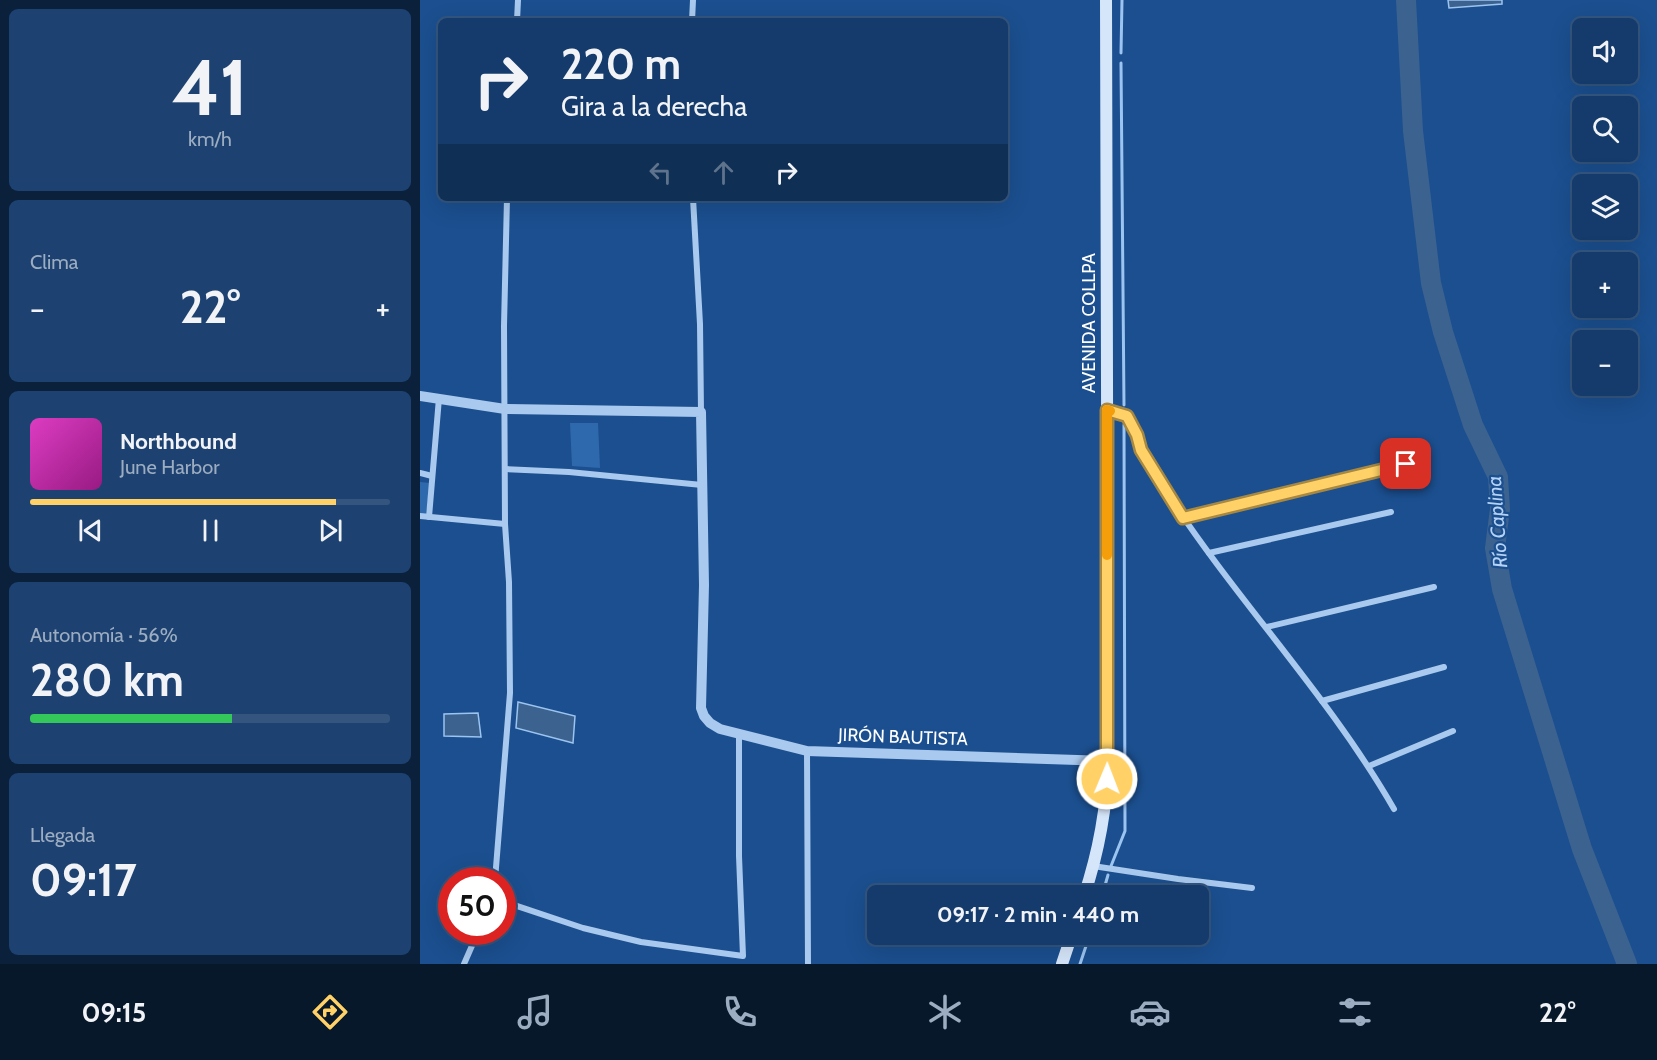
<!DOCTYPE html>
<html lang="es">
<meta charset="utf-8">
<style>
:root{--surface:#143b6b;--page:#1d4271;--text:#f1f3f6;--muted:#9dadc1;--line:#33557e;--accent:#ffd166}
body{margin:0;font-family:Cabin,sans-serif;background:var(--page);color:var(--text);height:100vh;display:flex;flex-direction:column;font-size:22px;white-space:nowrap}
*{box-sizing:border-box;margin:0}
p{font-size:20px;color:var(--muted)}
.icon{flex:none;width:33px;height:33px;fill:none;stroke:currentColor;stroke-width:2;stroke-linecap:round;stroke-linejoin:round}
.map{position:relative;flex:1;overflow:hidden}
.details{display:flex;flex-direction:column;gap:9px;padding:9px;background:#0b203b;width:420px}
.details>*{flex:none}
.hud{position:absolute;left:18px;top:18px;width:570px;height:183px;border-radius:9px;box-shadow:0 6px 24px #0002,0 0 0 2px var(--line);background:#143b6b;color:var(--text);overflow:hidden}
.controls{position:absolute;left:1152px;top:18px;display:grid;gap:12px}
.controls a{display:grid;place-items:center;width:66px;height:66px;border-radius:9px;background:var(--surface);box-shadow:0 6px 24px #0002,0 0 0 2px var(--line);font-size:30px}
.speed{position:absolute;left:18px;top:867px;display:flex;gap:12px;font-size:30px;font-weight:700;text-align:center}
.speed>*{display:grid;place-content:center;width:78px;height:78px;border-radius:50%;background:var(--surface);box-shadow:0 6px 24px #0002,0 0 0 2px var(--line);line-height:1}
.speed .limit{border:9px solid #d22;background:#fff;color:#111}
.pin{position:absolute;display:grid;place-items:center;width:51px;height:51px;color:#fff;margin:-26px;border-radius:12px;box-shadow:0 3px 9px #0006}
.me{position:absolute;width:66px;margin:-33px;rotate:1deg;stroke-linejoin:round;filter:drop-shadow(0 0 4px #0008)}
.turn{display:flex;align-items:center;gap:21px;height:126px;padding:0 24px;font-size:27px}
.turn .icon{width:78px;height:78px;stroke-width:2.5}
.turn b{display:block;font-size:42px;line-height:51px}
.lanes{display:flex;align-items:center;height:57px;padding:0 24px;background:#0003;justify-content:center;gap:30px;direction:ltr}
.lanes .off{opacity:.35}
.big{font-size:45px;font-weight:700;line-height:1.1}
.details .tile{flex:1;display:flex;flex-direction:column;justify-content:center;gap:9px;min-width:0;padding:0 21px;border-radius:9px;background:var(--page)}
.details .dial{align-items:center;gap:0}
.dial b{font-size:78px;line-height:1}
.song{display:flex;align-items:center;gap:18px}
.cover{width:72px;height:72px;border-radius:9px;background:linear-gradient(135deg,hsl(310 70% 55%),hsl(310 70% 35%))}
.played{height:6px;border-radius:3px;background:linear-gradient(90deg,var(--accent) 85%,var(--line) 85%)}
.keys{display:flex;justify-content:space-around;direction:ltr}
.heat{display:flex;justify-content:space-between;align-items:center;font-size:33px;direction:ltr}
.charge{height:9px;border-radius:4px;background:linear-gradient(90deg,#34c759 56%,var(--line) 0)}
.trip{position:absolute;left:447px;top:885px;width:342px;height:60px;border-radius:9px;background:var(--surface);box-shadow:0 6px 24px #0002,0 0 0 2px var(--line);font-weight:700;line-height:60px;text-align:center}
.tabs{display:flex;height:96px;justify-content:space-around;align-items:center;background:#08182b;color:var(--muted)}
.tabs .icon{width:42px;height:42px}
.tabs .current{color:var(--accent)}
.tabs b{font-size:27px;color:var(--text)}
main{display:flex;flex:1;min-height:0}
.map>svg:first-child{display:block}
</style>
<main>
<section class="details">
<div class="tile dial"><b>41</b><p>km/h</p></div>
<div class="tile"><p>Clima</p>
<div class="heat"><a>−</a><b class="big">22°</b><a>+</a></div>
</div>
<div class="tile">
<div class="song"><i class="cover"></i><div><b>Northbound</b><p>June Harbor</p></div></div>
<div class="played"></div>
<div class="keys"><svg class="icon" aria-label="previous" viewBox="0 0 24 24"><path d="M18 5L8 12l10 7zM5 5v14"/></svg><svg class="icon" aria-label="pause" viewBox="0 0 24 24"><path d="M8 5v14M16 5v14"/></svg><svg class="icon" aria-label="next" viewBox="0 0 24 24"><path d="M6 5l10 7-10 7zM19 5v14"/></svg></div>
</div>
<div class="tile"><p>Autonomía · 56%</p><b class="big">280 km</b><div class="charge"></div></div>
<div class="tile"><p>Llegada</p><b class="big">09:17</b></div>
</section>
<div class="map">
<svg width="1237" height="964" viewBox="0 0 1237 964">
<rect width="100%" height="100%" fill="#1b4f8f"/>
<g fill="#2e69ad">
<path d="M150,423H178L180,468L152,466Z"/>
<path d="M0,482L10,483L6,515H0Z"/>
</g>
<g fill="#3c6290" stroke="#9cc4f0" stroke-width="1.5">
<path d="M1028,0H1082V4L1029,8Z"/>
<path d="M98,702L155,716L153,743L96,728Z"/>
<path d="M58,713L61,737L24,736V714Z"/>
</g>
<g fill="none" stroke-linecap="round" stroke-linejoin="round">
<g stroke="#9cc4f0" stroke-width="3">
<path d="M701,53L702,0"/>
<path d="M701,63L704,405"/>
<path d="M691,866L705,831L704,425"/>
<path d="M682,896L688,875"/>
<path d="M660,964L670,934"/>
</g>
<path stroke="#3c6290" stroke-width="20" d="M986,0L993,131L1011,283L1023,332L1053,425L1078,477L1080,509L1075,548L1082,589L1162,849L1207,964"/>
<g stroke="#a9c9ee" stroke-width="6">
<path d="M97,21L98,0"/>
<path d="M272,21L273,0"/>
<path d="M273,198L280,324L281,412"/>
<path d="M688,410L707,416C713,428 716,439 721,450C727,465 738,480 747,493C818,602 909,696 974,809"/>
<path d="M85,469L149,472L282,485"/>
<path d="M0,473L12,476"/>
<path d="M0,516L85,524"/>
<path d="M9,517L19,398"/>
<path d="M763,518L985,464"/>
<path d="M789,553L971,512"/>
<path d="M847,627L1014,587"/>
<path d="M902,701L1024,667"/>
<path d="M387,751L388,964"/>
<path d="M949,766L1033,731"/>
<path d="M673,866L758,879L832,888"/>
<path d="M75,880L90,693L89,582L85,524L84,326L87,198"/>
<path d="M82,901L163,928L221,942L323,956L319,856V734"/>
<path d="M44,964L58,932"/>
</g>
<path stroke="#a9c9ee" stroke-width="10" d="M0,396L85,409L281,412L284,585L281,708L284,716L290,723L300,729L387,751L688,761"/>
<g stroke="#d6e6fa" stroke-width="12">
<path d="M664,896C679,851 687,807 688,761L686,0"/>
<path d="M642,964L652,934"/>
</g>
</g>
<g fill="none" stroke-linecap="round" stroke-linejoin="round">
<g stroke="#a68842" stroke-width="15">
<path id="route" d="M687,779V410L707,416L717,435L721,450L763,518L986,464"/>
</g>
<use href="#route" stroke="#ffd166" stroke-width="10"/>
<path stroke="#f59e0b" stroke-width="10" d="M687,555V410L690,411"/>
</g>
<g text-anchor="middle" stroke-width="4.5" stroke-linejoin="round" paint-order="stroke">
<g font-size="18" fill="#fff" stroke="#1b4f8f">
<text transform="translate(669 323) rotate(-90)" y="6">AVENIDA COLLPA</text>
<text transform="translate(483 737) rotate(2)" y="6">JIRÓN BAUTISTA</text>
</g>
<g font-size="20" font-style="italic" fill="#b5d3f5" stroke="#1b4f8f">
<text transform="translate(1077 522) rotate(-94)" y="7">Río Caplina</text>
</g>
</g>
</svg>
<div class="controls">
<a><svg class="icon" aria-label="sound" viewBox="0 0 24 24"><path d="M4 9h4l5-4v14l-5-4H4zM17 9q2 3 0 6"/></svg></a>
<a><svg class="icon" aria-label="search" viewBox="0 0 24 24"><circle cx="10" cy="10" r="6"/><path d="M15 15l6 6"/></svg></a>
<a><svg class="icon" aria-label="layers" viewBox="0 0 24 24"><path d="M12 4l9 5-9 5-9-5zM3 14l9 5 9-5"/></svg></a>
<a>+</a>
<a>−</a>
</div>
<div class="speed"><div class="limit">50</div></div>
<div class="pin" style="left:986px;top:464px;background:#d93025"><svg class="icon" aria-label="arrive" viewBox="0 0 24 24"><path d="M6 21V4h12l-3 4 3 4H6"/></svg></div>
<svg class="me" style="left:687px;top:779px" viewBox="-20 -20 40 40"><circle r="17" fill="#ffd166" stroke="#fff" stroke-width="3"/><path d="M0-11L8 9 0 5-8 9z" fill="#fff"/></svg>
<div class="trip">09:17 · 2 min · 440 m</div>
<div class="hud">
<div class="turn"><svg class="icon" aria-label="right" viewBox="0 0 24 24"><path d="M7 20v-9h11M14 6l5 5-5 5"/></svg><div><b>220 m</b>Gira a la derecha</div></div>
<div class="lanes"><svg class="icon off" aria-label="left" viewBox="0 0 24 24"><path d="M17 20v-9H6M10 6l-5 5 5 5"/></svg><svg class="icon off" aria-label="ahead" viewBox="0 0 24 24"><path d="M12 20V5M6 11l6-6 6 6"/></svg><svg class="icon" aria-label="right" viewBox="0 0 24 24"><path d="M7 20v-9h11M14 6l5 5-5 5"/></svg></div>
</div>
</div>
</main>
<nav class="tabs">
<b>09:15</b>
<svg class="icon current" aria-label="directions" viewBox="0 0 24 24"><path d="M12 3l9 9-9 9-9-9zM9 14v-3h6M13 9l2 2-2 2"/></svg>
<svg class="icon" aria-label="music" viewBox="0 0 24 24"><path d="M9 18V5l10-2v13"/><circle cx="6" cy="18" r="3"/><circle cx="16" cy="16" r="3"/></svg>
<svg class="icon" aria-label="phone" viewBox="0 0 24 24"><path d="M5 4h4l2 5-3 2q2 4 5 5l2-3 5 2v4C11 20 4 13 5 4z"/></svg>
<svg class="icon" aria-label="climate" viewBox="0 0 24 24"><path d="M12 3v18M4 7l16 10M4 17L20 7"/></svg>
<svg class="icon" aria-label="car" viewBox="0 0 24 24"><path d="M5 17H2v-5l4-1 3-4h7l3 4 3 1v5h-3M9 17h6M6 11h13"/><circle cx="7" cy="17" r="2"/><circle cx="17" cy="17" r="2"/></svg>
<svg class="icon" aria-label="filters" viewBox="0 0 24 24"><path d="M4 7h16M4 17h16"/><circle cx="9" cy="7" r="2"/><circle cx="15" cy="17" r="2"/></svg>
<b>22°</b>
</nav>
